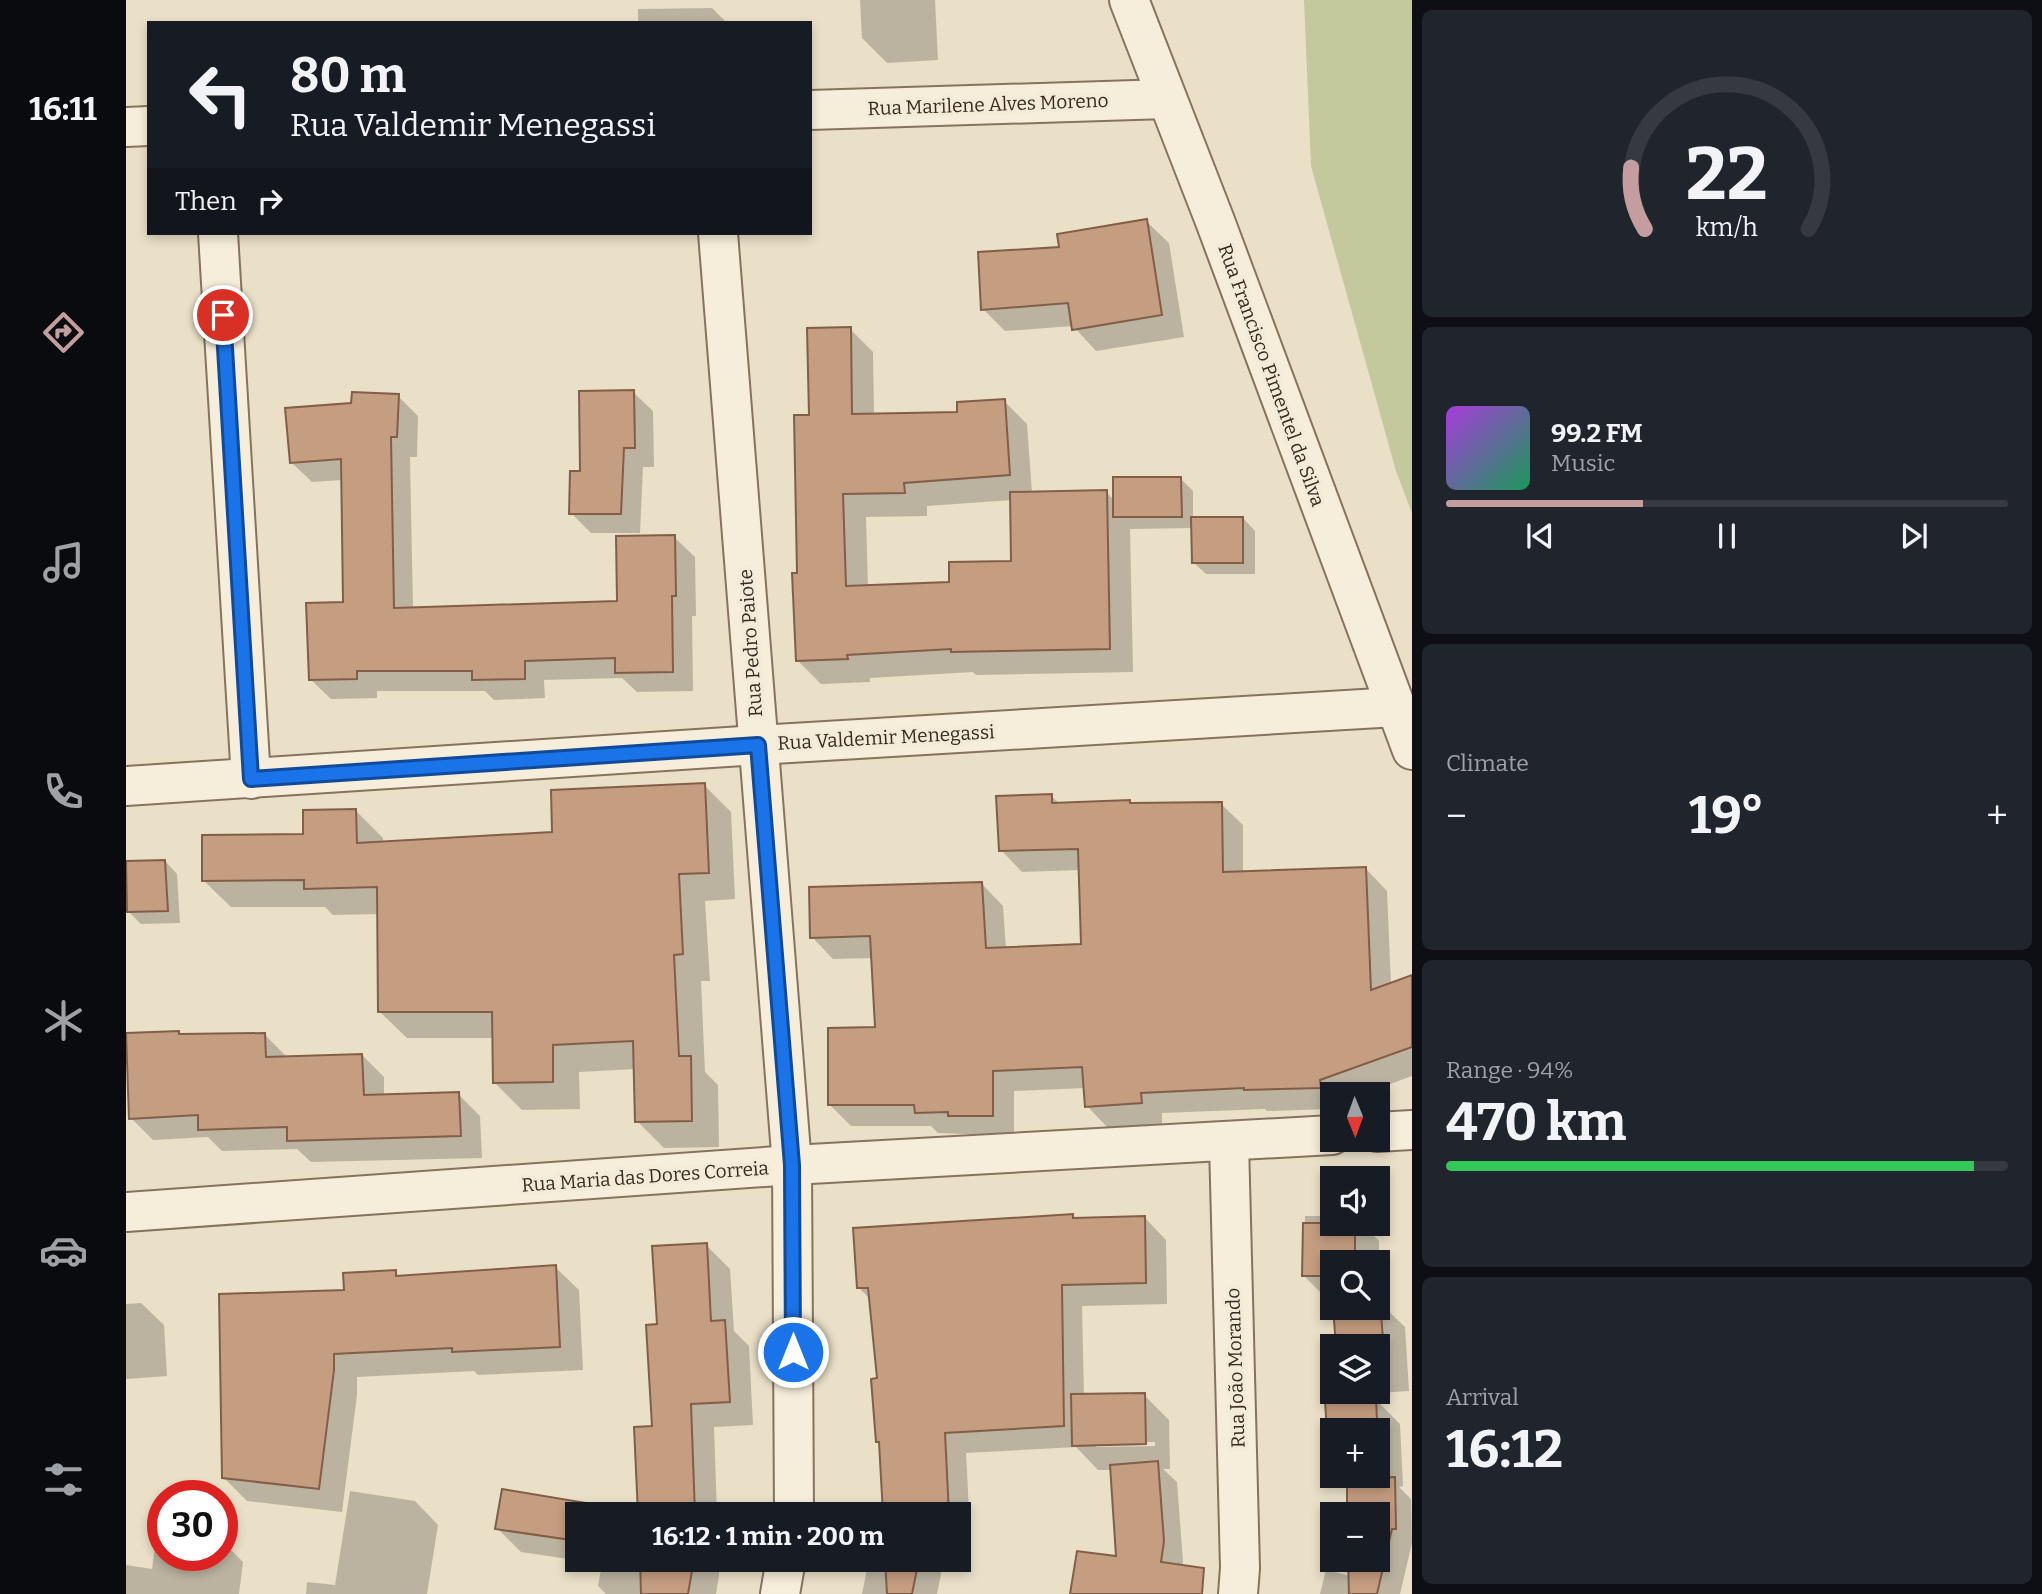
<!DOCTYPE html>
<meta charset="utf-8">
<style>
:root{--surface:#171b24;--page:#20242c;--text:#f1f3f6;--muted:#9ea1a6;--line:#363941;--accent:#c49d9f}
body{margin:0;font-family:Bitter,serif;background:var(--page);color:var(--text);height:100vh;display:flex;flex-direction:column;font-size:26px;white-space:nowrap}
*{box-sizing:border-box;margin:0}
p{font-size:23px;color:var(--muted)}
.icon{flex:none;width:38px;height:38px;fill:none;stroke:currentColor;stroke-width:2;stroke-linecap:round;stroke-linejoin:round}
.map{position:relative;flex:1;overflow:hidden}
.sheet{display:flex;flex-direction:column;gap:10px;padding:10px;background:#0d0f14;width:630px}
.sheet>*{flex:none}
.banner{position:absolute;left:21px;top:21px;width:665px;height:214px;border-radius:0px;box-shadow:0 4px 10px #0003;background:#171b24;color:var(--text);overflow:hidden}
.needle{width:46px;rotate:179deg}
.controls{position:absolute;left:1194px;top:1082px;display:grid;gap:14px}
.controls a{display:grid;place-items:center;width:70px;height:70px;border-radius:0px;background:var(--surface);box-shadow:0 4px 10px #0003;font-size:35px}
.speed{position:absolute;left:21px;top:1480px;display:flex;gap:14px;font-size:35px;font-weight:700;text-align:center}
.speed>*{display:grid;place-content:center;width:91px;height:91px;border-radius:50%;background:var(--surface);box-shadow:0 4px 10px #0003;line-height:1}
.speed .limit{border:10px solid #d22;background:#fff;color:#111}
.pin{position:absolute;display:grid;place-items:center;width:60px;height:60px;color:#fff;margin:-30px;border:4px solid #fff;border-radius:50%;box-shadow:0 2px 7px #0007}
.me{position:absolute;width:77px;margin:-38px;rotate:0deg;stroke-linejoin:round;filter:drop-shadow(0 0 5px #0008)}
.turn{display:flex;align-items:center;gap:24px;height:147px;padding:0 28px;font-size:32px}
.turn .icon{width:91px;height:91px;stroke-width:2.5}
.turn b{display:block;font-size:49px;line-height:60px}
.then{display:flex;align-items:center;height:66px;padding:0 28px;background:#0003;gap:14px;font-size:26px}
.big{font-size:52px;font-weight:700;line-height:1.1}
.sheet .widget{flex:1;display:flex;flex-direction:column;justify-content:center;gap:10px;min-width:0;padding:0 24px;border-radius:10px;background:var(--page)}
.sheet .dial{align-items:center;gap:0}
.dial svg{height:182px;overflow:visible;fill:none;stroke:var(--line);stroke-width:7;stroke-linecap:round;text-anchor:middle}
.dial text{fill:var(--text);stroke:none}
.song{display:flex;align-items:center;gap:21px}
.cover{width:84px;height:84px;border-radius:10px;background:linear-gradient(135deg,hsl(280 70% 55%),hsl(150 70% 35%))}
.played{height:7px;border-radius:4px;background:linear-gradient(90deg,var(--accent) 35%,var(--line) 35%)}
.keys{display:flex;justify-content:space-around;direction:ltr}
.heat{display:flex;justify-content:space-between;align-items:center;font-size:38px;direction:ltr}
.charge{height:10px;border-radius:5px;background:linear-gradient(90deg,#34c759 94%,var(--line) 0)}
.trip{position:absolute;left:439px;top:1502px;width:406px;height:70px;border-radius:0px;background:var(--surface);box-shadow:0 4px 10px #0003;font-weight:700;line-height:70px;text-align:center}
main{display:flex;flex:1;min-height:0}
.tabs{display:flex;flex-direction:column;width:126px;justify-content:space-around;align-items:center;background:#090b0e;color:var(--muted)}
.tabs .icon{width:49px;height:49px}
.tabs .active{color:var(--accent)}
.tabs b{font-size:32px;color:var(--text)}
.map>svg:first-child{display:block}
</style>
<main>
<nav class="tabs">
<b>16:11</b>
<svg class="icon active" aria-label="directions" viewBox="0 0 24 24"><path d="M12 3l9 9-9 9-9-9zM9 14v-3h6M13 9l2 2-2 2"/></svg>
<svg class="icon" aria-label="music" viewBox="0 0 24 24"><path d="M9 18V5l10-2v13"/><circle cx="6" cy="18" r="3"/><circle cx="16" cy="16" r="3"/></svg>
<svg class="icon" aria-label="phone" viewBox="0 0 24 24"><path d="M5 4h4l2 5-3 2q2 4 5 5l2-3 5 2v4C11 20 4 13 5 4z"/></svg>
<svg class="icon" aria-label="climate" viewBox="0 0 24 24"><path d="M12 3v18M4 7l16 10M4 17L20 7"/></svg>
<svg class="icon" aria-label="car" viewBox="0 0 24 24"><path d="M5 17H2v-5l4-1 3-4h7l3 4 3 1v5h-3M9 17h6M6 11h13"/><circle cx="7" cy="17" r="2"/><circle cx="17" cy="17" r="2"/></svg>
<svg class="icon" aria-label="filters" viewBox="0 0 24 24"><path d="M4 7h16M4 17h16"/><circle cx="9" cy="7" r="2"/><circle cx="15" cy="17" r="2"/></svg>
</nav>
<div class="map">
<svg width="1286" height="1594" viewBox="0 0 1286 1594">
<rect width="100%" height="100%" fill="#eae0c8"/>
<path fill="#c3c89d" d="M1178,0H1286V513L1270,471L1185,166Z"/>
<g fill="#0003" fill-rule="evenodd">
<path d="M734,0H809L812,60L761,63L736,38Z"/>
<path d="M586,8L601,23H512V9Z"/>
<path d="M1020,221L1043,243L1058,337L970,351L947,326L879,331L857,309Z"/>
<path d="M724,329L747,352L748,415L833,414L878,401L901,424L906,493L980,492L989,501L1054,478L1067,491V518H1117L1129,531V574H1080L1067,562V528L1004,529L1007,672L850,675L847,672L744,678V682L695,684L671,660L673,575L685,416ZM886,500L887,562L825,584L742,587L740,517L801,516V506Z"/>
<path d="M507,392L527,411L528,467H517L514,533H465L445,513L456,473Z"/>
<path d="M272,396L292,416L291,457H284L287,609L493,603L548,537L569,557L570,616H566L567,691L511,692L496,678L418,680L419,698L368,700L359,691H251V698L205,699L184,679L219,604L217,480L186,482L165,462L227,405Z"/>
<path d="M578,785L605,812L609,899L579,901L584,981H575L579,1072L592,1085L593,1147L538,1148L511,1121L510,1069L453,1072L454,1109L396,1110L369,1083L368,1038H281L253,1011V914L207,915L199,907H105L77,880L230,811L257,838V843L428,834Z"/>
<path d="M925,796L934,804L1003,802L1006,804H1095L1117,825V873L1240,869L1261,891L1265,985L1286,977V1076L1237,1094H1206V1109L1141,1111L1139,1109L1036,1113V1124L982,1128L961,1106L959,1088L888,1091V1136L812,1133L805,1126H725L704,1105L751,1029L747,958L707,959L686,937L856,884L877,906L880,949L956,946L954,870L896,872L875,850Z"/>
<path d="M39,861L51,874L54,923L15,924L3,912Z"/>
<path d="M52,1032L55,1036L138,1034L160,1056L236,1055L258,1077V1096L332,1094L354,1116L356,1158L185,1162L171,1149L96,1151L82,1137L27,1140L5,1118Z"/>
<path d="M947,1216L950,1219L1019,1218L1040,1240L1041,1304L956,1306L958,1396L1018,1395L1043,1420L1044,1469H1037L1051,1482L1057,1561L1051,1594H946L992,1558L986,1470H972L950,1447L840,1453L845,1549H833V1514H758L755,1445L751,1441L753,1380L746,1301L733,1288ZM1029,1442V1446L970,1447V1443Z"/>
<path d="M1179,1216H1206V1223H1235L1253,1241V1302L1279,1327L1283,1391L1238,1394L1236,1391H1251V1262H1206V1301H1203L1178,1276Z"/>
<path d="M580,1245L604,1269L608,1331L623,1346L627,1425L588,1427L591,1514H513L528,1428L533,1326Z"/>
<path d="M429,1267L453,1290L457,1370L352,1375L348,1371L231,1377V1395L216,1512L121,1501L97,1477L219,1292L269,1272L274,1278Z"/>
<path d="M15,1303L38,1325L41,1376L0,1379V1304Z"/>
<path d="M1249,1399L1274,1424L1277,1486L1273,1487L1285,1499L1286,1543L1274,1594H1194L1200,1570L1224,1576L1251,1559V1514L1216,1475H1251V1430H1206V1465L1201,1403Z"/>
<path d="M224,1491L289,1501L312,1525L301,1594H180L181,1582L209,1585Z"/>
<path d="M377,1491L512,1514H452V1559H593V1575L590,1594H480L472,1586L476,1564L395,1552L371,1528Z"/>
<path d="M30,1539H37V1556H96V1541L117,1562L113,1594H0V1565L26,1569Z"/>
<path d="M743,1559H818L811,1594H736Z"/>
</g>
<g fill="#c59d81" stroke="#825e47" stroke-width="2">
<path d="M1021,219L1036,315L946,330L942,303L855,310L852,252L933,247L931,234Z"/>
<path d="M725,327L726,414L831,412V402L879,399L884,475L778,483L779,493L717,494L720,586L823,582V562L885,561L884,492L981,490L984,649L825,652V649L721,655L722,659L670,661L666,573H671L668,415H683L681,328Z"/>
<path d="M508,390L509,448H498L495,514H443L444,471H454L453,391Z"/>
<path d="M226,392L273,394L271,437H265L268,608L491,601L490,536L549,535L550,596H546L547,672L489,673V658L399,661V679L346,680V671H231V679L183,680L180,603L217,602L215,459L164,463L159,408L225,403Z"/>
<path d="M987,477H1055L1056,517H987Z"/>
<path d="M1065,517H1117V563H1066Z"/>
<path d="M579,783L583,873L553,874L557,954L548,955L553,1056H565L566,1121L509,1122L507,1041L427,1045V1082L367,1083L366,1012H252L251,887L178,889V880L76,881V835L177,834V810L230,809L231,843L426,832L425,790Z"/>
<path d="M926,794V803L1004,800V803L1096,802L1097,872L1240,867L1245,990L1286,975V1047L1194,1080L1195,1088L1118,1090V1088L1015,1093L1016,1103L959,1107L956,1067L867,1071V1116H822V1112L789,1113L788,1105H702V1028L749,1027L744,936L684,938L683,887L856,882L860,948L955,944L952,849L873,851L870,796Z"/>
<path d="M39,860L42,911L1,912L0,861Z"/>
<path d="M53,1031V1034L139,1033L140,1057L236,1054L238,1095L333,1092L335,1136L161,1141V1127L72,1130V1115L3,1119L0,1033Z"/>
<path d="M947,1214V1218L1019,1216L1020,1283L936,1285L938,1426L819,1433L823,1514H757L753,1442H750L745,1379L751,1378L742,1288H731L727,1228Z"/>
<path d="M1177,1223H1229V1262H1206V1276H1176Z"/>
<path d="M581,1243L585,1321L599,1320L604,1402L565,1404L569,1514H512L508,1427L526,1426L520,1325L531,1324L526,1246Z"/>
<path d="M430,1265L434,1347L326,1352V1348L208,1354V1370L193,1489L96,1478L93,1294L218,1290L217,1273L270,1270V1276Z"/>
<path d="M1251,1300H1254L1259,1366L1251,1367V1346H1210L1207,1307H1251Z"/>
<path d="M1019,1393L1020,1444L946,1446L945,1394Z"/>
<path d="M1250,1398L1253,1462H1251V1430H1206V1464L1203,1465L1199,1401Z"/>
<path d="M1032,1461L1038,1541L1035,1562L1078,1568L1076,1594H944L951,1551L990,1556L984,1465Z"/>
<path d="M1269,1477L1270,1529H1266L1251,1594H1223L1222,1559H1251V1514H1221V1478Z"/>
<path d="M376,1489L508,1511L507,1514H452V1541L369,1529Z"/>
<path d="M514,1559H568L562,1594H515Z"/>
<path d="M759,1559H793L786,1594H761Z"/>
</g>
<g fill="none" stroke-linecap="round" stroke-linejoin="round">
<g stroke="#85735f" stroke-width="42">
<g id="minor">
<path d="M1003,0L1089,221L1286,750"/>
<path d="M684,110L1041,99"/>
<path d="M0,127L23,126"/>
<path d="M92,233L125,779"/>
<path d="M592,233L666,1165L668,1514"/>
<path d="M0,786L632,745L1270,707"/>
<path d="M1251,1132L1286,1130"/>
<path d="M1103,1143L1114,1568L1112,1594"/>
<path d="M0,1212L666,1165L1206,1135"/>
<path d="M654,1594L660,1559"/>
</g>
</g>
<use href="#minor" stroke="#f6eeda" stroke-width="38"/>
</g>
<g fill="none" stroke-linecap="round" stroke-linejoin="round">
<g stroke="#114b97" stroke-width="18">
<path id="route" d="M97,315L125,779L632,745L666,1165L667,1352"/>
</g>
<use href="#route" stroke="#1a73e8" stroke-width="12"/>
</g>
<g text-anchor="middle" stroke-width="7" stroke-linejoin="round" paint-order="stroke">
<g font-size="19" fill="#372b21" stroke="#f3ebd7">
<text transform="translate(862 104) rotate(-2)" y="7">Rua Marilene Alves Moreno</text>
<text transform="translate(1146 375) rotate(70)" y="7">Rua Francisco Pimentel da Silva</text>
<text transform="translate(624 643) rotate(-94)" y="7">Rua Pedro Paiote</text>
<text transform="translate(760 737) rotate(-3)" y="7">Rua Valdemir Menegassi</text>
<text transform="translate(519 1176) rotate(-4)" y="7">Rua Maria das Dores Correia</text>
<text transform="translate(1109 1368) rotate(-92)" y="7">Rua João Morando</text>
</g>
</g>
</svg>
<div class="controls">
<a><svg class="needle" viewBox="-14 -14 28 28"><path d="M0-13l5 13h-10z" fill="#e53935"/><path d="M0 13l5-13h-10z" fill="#9ea1a6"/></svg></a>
<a><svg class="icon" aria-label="sound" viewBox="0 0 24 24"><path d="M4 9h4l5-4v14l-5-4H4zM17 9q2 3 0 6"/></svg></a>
<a><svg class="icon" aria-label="search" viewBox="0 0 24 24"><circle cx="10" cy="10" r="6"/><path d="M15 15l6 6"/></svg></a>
<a><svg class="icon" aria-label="layers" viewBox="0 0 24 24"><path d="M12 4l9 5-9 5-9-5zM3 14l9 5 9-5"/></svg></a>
<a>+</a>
<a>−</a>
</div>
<div class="speed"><div class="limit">30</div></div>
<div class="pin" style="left:97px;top:315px;background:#d93025"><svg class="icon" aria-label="arrive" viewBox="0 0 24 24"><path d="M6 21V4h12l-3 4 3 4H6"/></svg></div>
<svg class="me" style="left:667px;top:1352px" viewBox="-20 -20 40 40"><circle r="17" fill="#1a73e8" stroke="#fff" stroke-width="3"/><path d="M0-11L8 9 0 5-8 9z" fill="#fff"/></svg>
<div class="trip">16:12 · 1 min · 200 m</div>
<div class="banner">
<div class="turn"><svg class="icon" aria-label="left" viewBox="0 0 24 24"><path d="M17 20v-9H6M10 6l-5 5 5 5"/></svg><div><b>80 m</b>Rua Valdemir Menegassi</div></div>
<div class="then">Then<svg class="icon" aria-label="right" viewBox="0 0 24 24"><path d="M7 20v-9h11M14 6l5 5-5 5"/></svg></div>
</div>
</div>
<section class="sheet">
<div class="widget dial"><svg viewBox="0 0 100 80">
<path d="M14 69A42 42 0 1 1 86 69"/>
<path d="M14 69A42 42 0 0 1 8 42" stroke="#c49d9f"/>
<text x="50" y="56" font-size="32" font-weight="700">22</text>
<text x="50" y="72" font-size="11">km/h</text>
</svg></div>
<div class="widget">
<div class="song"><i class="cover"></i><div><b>99.2 FM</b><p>Music</p></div></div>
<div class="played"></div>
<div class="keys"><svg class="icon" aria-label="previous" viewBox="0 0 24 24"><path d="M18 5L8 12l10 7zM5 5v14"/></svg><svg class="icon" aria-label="pause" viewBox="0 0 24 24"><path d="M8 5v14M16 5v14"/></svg><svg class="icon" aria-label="next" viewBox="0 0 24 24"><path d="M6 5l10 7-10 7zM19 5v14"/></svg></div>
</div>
<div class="widget"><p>Climate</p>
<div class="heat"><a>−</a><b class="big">19°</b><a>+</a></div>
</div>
<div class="widget"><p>Range · 94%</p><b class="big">470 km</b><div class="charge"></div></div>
<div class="widget"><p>Arrival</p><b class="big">16:12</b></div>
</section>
</main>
